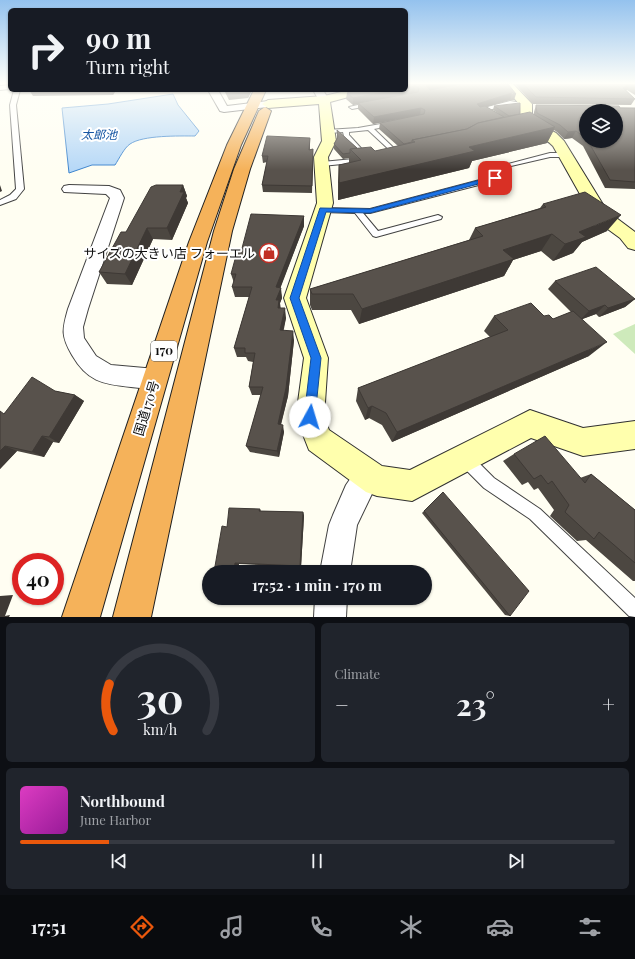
<!DOCTYPE html>
<meta charset="utf-8">
<style>
:root{--surface:#171b24;--page:#20242c;--text:#f1f3f6;--muted:#9ea1a6;--line:#363941;--accent:#ea580c}
body{margin:0;font-family:"Playfair Display","Noto Sans JP",serif;background:var(--page);color:var(--text);height:100vh;display:flex;flex-direction:column;font-size:15px;white-space:nowrap}
*{box-sizing:border-box;margin:0}
p{font-size:13px;color:var(--muted)}
.icon{flex:none;width:22px;height:22px;fill:none;stroke:currentColor;stroke-width:2;stroke-linecap:round;stroke-linejoin:round}
.map{position:relative;height:617px;overflow:hidden}
.side{display:flex;flex-direction:column;gap:6px;padding:6px;background:#0d0f14;flex:1}
.side>*{flex:none}
.guide{position:absolute;left:8px;top:8px;width:400px;height:84px;border-radius:6px;box-shadow:0 1px 3px #0004;background:#171b24;color:var(--text);overflow:hidden}
.tools{position:absolute;left:579px;top:104px;display:grid;gap:8px}
.tools a{display:grid;place-items:center;width:44px;height:44px;border-radius:50%;background:var(--surface);box-shadow:0 1px 3px #0004;font-size:20px}
.speed{position:absolute;left:12px;top:553px;display:flex;gap:8px;font-size:20px;font-weight:700;text-align:center}
.speed>*{display:grid;place-content:center;width:52px;height:52px;border-radius:50%;background:var(--surface);box-shadow:0 1px 3px #0004;line-height:1}
.speed .limit{border:6px solid #d22;background:#fff;color:#111}
.pin{position:absolute;display:grid;place-items:center;width:34px;height:34px;color:#fff;margin:-17px;border-radius:8px;box-shadow:0 2px 6px #0006}
.me{position:absolute;width:44px;margin:-22px;rotate:6deg;stroke-linejoin:round;filter:drop-shadow(0 0 3px #0008)}
.turn{display:flex;align-items:center;gap:14px;height:84px;padding:0 12px;font-size:18px}
.turn .icon{width:52px;height:52px;stroke-width:2.5}
.turn b{display:block;font-size:28px;line-height:34px}
.big{font-size:30px;font-weight:700;line-height:1.1}
.side .tile{flex:1;display:flex;flex-direction:column;justify-content:center;gap:6px;min-width:0;padding:0 14px;border-radius:6px;background:var(--page)}
.side .dial{align-items:center;gap:0}
.dial svg{height:104px;overflow:visible;fill:none;stroke:var(--line);stroke-width:7;stroke-linecap:round;text-anchor:middle}
.dial text{fill:var(--text);stroke:none}
.song{display:flex;align-items:center;gap:12px}
.cover{width:48px;height:48px;border-radius:6px;background:linear-gradient(135deg,hsl(310 70% 55%),hsl(300 70% 35%))}
.played{height:4px;border-radius:2px;background:linear-gradient(90deg,var(--accent) 15%,var(--line) 15%)}
.keys{display:flex;justify-content:space-around;direction:ltr}
.heat{display:flex;justify-content:space-between;align-items:center;font-size:22px;direction:ltr}
.side .tiles{flex:1;display:grid;gap:6px;grid-template-columns:1fr 1fr}
.tile:last-child{grid-column:span 2}
.trip{position:absolute;left:202px;top:565px;width:230px;height:40px;border-radius:20px;background:var(--surface);box-shadow:0 1px 3px #0004;font-weight:700;line-height:40px;text-align:center}
.tab-bar{display:flex;height:64px;justify-content:space-around;align-items:center;background:#090b0e;color:var(--muted)}
.tab-bar .icon{width:28px;height:28px}
.tab-bar .on{color:var(--accent)}
.tab-bar b{font-size:18px;color:var(--text)}
.map>svg:first-child{display:block}
</style>
<div class="map">
<svg width="635" height="617" viewBox="0 0 635 617">
<rect width="100%" height="100%" fill="#fffef2"/>
<path fill="#ceeabb" d="M635,324V354L613,334Z"/>
<path fill="#b6d8f7" stroke="#3c84ce" d="M173,94L178,105L199,131L195,136C179,136 143,135 130,144C124,148 119,159 115,165H92L69,173L62,108L108,104Z"/>
<g fill="none" stroke-linecap="round" stroke-linejoin="round">
<g stroke="#424242" stroke-width="2">
<g id="lane">
<path d="M10,85V89L0,90V86Z"/>
<path d="M14,90H20L16,105L24,189L16,199L0,205V200L10,195L16,189L10,105Z"/>
<path d="M510,101L529,104L526,106L510,105L479,112L476,110Z"/>
<path d="M371,102L374,104L373,105L352,109L349,107Z"/>
<path d="M392,122L395,124L394,125L374,129L400,154V156H396L368,130L349,132V135L369,157V159H365L362,162L322,166L319,164L322,162L364,158L344,136L343,132L329,133L327,132V130L358,128Z"/>
<path d="M550,153H566L569,155L566,157H550L511,166L508,164Z"/>
<path d="M495,176H498V180L370,213H363L378,231L438,215L442,217L441,219L376,237L373,236L355,213L323,212L319,210L323,208L370,209Z"/>
<path d="M464,451L469,453L494,478L540,509L635,598V617L629,616L530,519L484,488L459,463L457,458L459,453Z"/>
</g>
</g>
<g stroke="#424242" stroke-width="2">
<g id="street">
<path d="M208,90H218L227,106L268,101L273,104L268,107L224,112L220,111Z"/>
<path d="M313,90H323L329,100L328,102H320Z"/>
<path d="M69,185L109,186L120,190L124,198L88,309L83,327L84,338L96,356L111,365L156,369L164,372L167,379L164,386C153,390 142,388 131,387C102,384 87,381 72,355C61,336 62,330 68,309L110,198L106,194L64,192L62,189L64,186Z"/>
<path d="M368,462L377,466L381,475L357,525L350,572H320L329,525L333,515L346,485L359,466Z"/>
<path d="M315,598H347L346,617H314Z"/>
</g>
</g>
<g stroke="#313131" stroke-width="2">
<g id="secondary">
<path d="M502,84H513L532,104V121L556,133L564,141L607,211L635,232V250L628,248L620,238L594,219L553,146C543,135 526,132 518,120L520,105Z"/>
<path d="M350,90H369L367,92L330,102L336,141L328,157L333,203L306,298L328,358L324,417L329,430L382,466L410,470L530,410L583,428L635,421V449L583,456L531,438L412,501L377,496L366,492L309,450L296,417L304,358L284,298L317,203L314,157L322,141L319,104L268,108L262,104L268,100L324,96Z"/>
</g>
</g>
<g stroke="#202020" stroke-width="2">
<g id="highway">
<path d="M254,90H266L241,145L207,242L100,617H62L189,242L227,145Z"/>
<path d="M265,107L271,111L250,169L232,231L151,617H113L214,231L234,169L259,111Z"/>
</g>
</g>
<use href="#lane" fill="#fff" fill-rule="evenodd"/>
<use href="#street" fill="#fff" fill-rule="evenodd"/>
<use href="#secondary" fill="#ffffad" fill-rule="evenodd"/>
<use href="#highway" fill="#f5b25a" fill-rule="evenodd"/>
</g>
<g fill="#4c4741" fill-rule="evenodd">
<path d="M406,84L516,94L514,100H510L486,107L499,114L493,110L494,106L520,114H534V112L536,105L635,108V189L605,188L583,146L572,138L564,139L557,132L554,130L547,143L472,161L469,168L338,200V182L339,165L349,163V158L343,159L334,149V144L337,138V130L357,148L375,151L398,146L379,129L380,123L420,115L373,124L358,109V104L353,105L346,99L347,93ZM586,111L616,141H586Z"/>
<path d="M515,84H635V95L627,90H626L635,99L631,105L533,104Z"/>
<path d="M29,90H116L113,95L33,96Z"/>
<path d="M220,90H252L248,98L229,100L224,90Z"/>
<path d="M310,138V150L313,149L312,193L263,192L262,185L267,162L263,163L262,156Z"/>
<path d="M183,185L187,196L186,198L188,203L172,240L153,239L132,285L107,284L99,272L126,232Z"/>
<path d="M543,204L607,231L582,242L573,253L553,261L541,251L513,260L504,276L359,324L351,310H312L310,305V289L469,240L475,228L540,208Z"/>
<path d="M304,216V226L280,288L282,298L280,303V308L286,318L283,330L294,340L288,396L281,425L284,432L279,457L250,452L246,446L261,395H252L249,387L253,362L248,361L246,357H237L234,348L249,297H235L232,287L234,283L231,274Z"/>
<path d="M555,281L635,299L625,307L599,317L596,314L582,319L589,356L392,442L382,425L369,418L365,420L356,401L358,388L490,337L484,331L494,316H544L553,319L571,312L548,289Z"/>
<path d="M55,391L75,395L84,401L59,443L53,442L44,457L17,451L0,469L4,413Z"/>
<path d="M514,454L580,478L591,474L635,510V581H633L586,540L577,541L550,516L554,510L538,488L534,490L528,482L522,485L503,461Z"/>
<path d="M443,492L510,616L505,615L422,513Z"/>
<path d="M260,509L261,511L303,512L304,516L301,567L239,564L238,572H214L227,527Z"/>
</g>
<g fill="#3e3935">
<path d="M436,84H465L425,92L426,86Z"/>
<path d="M630,84L627,90L620,94L623,88Z"/>
<path d="M415,86L414,93L353,105V98L396,90H406V88Z"/>
<path d="M111,90H116L113,95Z"/>
<path d="M249,90H252L248,98L247,93Z"/>
<path d="M512,93L510,100L475,110L477,104Z"/>
<path d="M421,108L420,115L373,124L374,117Z"/>
<path d="M555,127L547,143L472,161L469,168L338,200L339,183L469,147Z"/>
<path d="M576,131L572,138L564,139L568,132Z"/>
<path d="M0,185L2,191L0,192Z"/>
<path d="M183,185L187,196L186,198L188,203L172,240L167,228Z"/>
<path d="M621,215L607,231L582,242L573,253L553,261L565,244L579,232Z"/>
<path d="M304,216V226L277,297L276,287Z"/>
<path d="M147,228L153,239L132,285L125,274Z"/>
<path d="M552,234L541,251L513,260L504,276L359,324L362,309L503,250Z"/>
<path d="M281,288L282,298L280,303L281,310L279,317L276,300Z"/>
<path d="M635,299L625,307L599,317L608,308Z"/>
<path d="M605,305L596,314L580,320L589,311Z"/>
<path d="M285,308L286,318L282,339L280,330Z"/>
<path d="M293,331L294,340L288,396L279,431L278,424Z"/>
<path d="M607,342L589,356L392,442L397,432Z"/>
<path d="M75,395L84,401L59,443L49,437Z"/>
<path d="M372,406L369,418L365,420L368,408Z"/>
<path d="M283,425L284,432L279,457L277,451Z"/>
<path d="M42,436L53,442L44,457L32,452Z"/>
<path d="M5,446L17,451L0,469V451Z"/>
<path d="M303,512L304,516L301,567L300,566Z"/>
<path d="M235,563L239,564L238,572H234Z"/>
<path d="M13,595L5,616L10,615L9,617H0V596Z"/>
</g>
<g fill="#58524c" stroke="#3e3935">
<path d="M406,84H436L426,86L430,90L460,84H508L516,94L512,93L477,104L480,107L485,106L504,117L478,123L467,129L412,140V142L404,144L380,123L424,114L425,110L421,108L374,117L358,103L418,92L419,88L415,86L406,88Z"/>
<path d="M523,84H630L623,88L635,99L536,97Z"/>
<path d="M225,90H249L247,93L228,94Z"/>
<path d="M357,90H396L353,98L347,93Z"/>
<path d="M520,103V114L509,116L494,106Z"/>
<path d="M536,105L619,106L620,108H635V182L610,180L588,141H616V111H586V138L576,131L568,132L560,125L537,113Z"/>
<path d="M530,112L555,127L469,147L475,151L339,183V165L361,160L350,149L371,147L375,151L415,142L412,140L467,129L478,123Z"/>
<path d="M337,130L357,148L350,149V153L343,154L334,144L338,137Z"/>
<path d="M267,136L310,138L309,150L313,149L312,186L262,185L268,156H262Z"/>
<path d="M156,185H183L180,192H184L167,228H147L125,274L99,272L121,232H126L151,187Z"/>
<path d="M585,192L621,215L579,232L586,237L565,244L552,234L503,250L514,259L362,309L353,294H312L310,289L483,236L475,228L546,207L543,204Z"/>
<path d="M251,214L304,216L276,287L281,288L276,300H279L278,308H285L280,330L293,331L286,388L278,424L283,425L277,451L246,446L263,387H249L255,353H245V348H234L252,287H232L236,274H231L237,252H241Z"/>
<path d="M596,267L635,299L608,308L605,305L589,311L555,281Z"/>
<path d="M531,303L544,316L549,315L553,319L573,311L607,342L397,432L386,413L372,406L368,408L358,388L508,330L494,316Z"/>
<path d="M32,377L55,391L75,395L49,437L42,436L32,452L5,446L0,451V411L4,414Z"/>
<path d="M545,436L585,483L591,474L635,510V563L599,532L594,539L565,512L569,505L552,481L548,484L541,475L534,479L514,454Z"/>
<path d="M443,492L529,591L510,616L424,511Z"/>
<path d="M229,508L260,509L259,511L303,512L300,566L235,563L234,572H214L222,526L227,527Z"/>
</g>
<linearGradient id="sky" x2="0" y2="1"><stop stop-color="#94c2ee"/><stop offset="0.49" stop-color="#fffff9"/><stop offset="1" stop-color="#fffff9" stop-opacity="0"/></linearGradient>
<rect width="635" height="170" fill="url(#sky)"/>
<path fill="#1a73e8" stroke="#114b97" d="M495,176L497,177V179L370,213L326,212L299,298L321,358L315,417L314,421L310,423L305,421L304,417L311,358L290,298L320,208L370,209Z"/>
<defs>
<g id="shop-ring" transform="scale(1)"><circle r="9.5" fill="#fff" stroke="#c12f25" stroke-width="1.5"/><path d="M-5-2.5h2.3a2.7 3.5 0 0 1 5.4 0H5L5.5 6h-11ZM-1.5-2.5h3a1.5 2.3 0 0 0-3 0Z" fill="#c12f25"/></g>
</defs>
<g fill-rule="evenodd">
<use href="#shop-ring" x="269" y="253"/>
</g>
<g text-anchor="middle" stroke-width="4" stroke-linejoin="round" paint-order="stroke">
<g font-size="12" font-style="italic" fill="#1756a3" stroke="#fff">
<text x="99" y="139">太郎池</text>
</g>
<rect fill="#fff" stroke="#575757" stroke-width="1" x="151" y="341" width="26" height="20" rx="3"/>
<g font-size="12" font-weight="bold" fill="#0f0f0f">
<text x="164" y="355">170</text>
</g>
<g font-size="13" fill="#0f0f0f" stroke="#fff" text-anchor="end">
<text x="255" y="258">サイズの大きい店 フォーエル</text>
</g>
<g font-size="13" fill="#0f0f0f" stroke="#fff">
<text transform="translate(146 408) rotate(-73)" y="5">国道170号</text>
</g>
</g>
</svg>
<div class="tools">
<a><svg class="icon" aria-label="layers" viewBox="0 0 24 24"><path d="M12 4l9 5-9 5-9-5zM3 14l9 5 9-5"/></svg></a>
</div>
<div class="speed"><div class="limit">40</div></div>
<div class="pin" style="left:495px;top:178px;background:#d93025"><svg class="icon" aria-label="arrive" viewBox="0 0 24 24"><path d="M6 21V4h12l-3 4 3 4H6"/></svg></div>
<svg class="me" style="left:310px;top:417px" viewBox="-20 -20 40 40"><circle r="19" fill="#fff"/><path d="M0-13L10 11 0 6-10 11z" fill="#1a73e8"/></svg>
<div class="trip">17:52 · 1 min · 170 m</div>
<div class="guide">
<div class="turn"><svg class="icon" aria-label="right" viewBox="0 0 24 24"><path d="M7 20v-9h11M14 6l5 5-5 5"/></svg><div><b>90 m</b>Turn right</div></div>
</div>
</div>
<section class="side">
<div class="tiles">
<div class="tile dial"><svg viewBox="0 0 100 80">
<path d="M14 69A42 42 0 1 1 86 69"/>
<path d="M14 69A42 42 0 0 1 11 33" stroke="#ea580c"/>
<text x="50" y="56" font-size="32" font-weight="700">30</text>
<text x="50" y="72" font-size="11">km/h</text>
</svg></div>
<div class="tile"><p>Climate</p>
<div class="heat"><a>−</a><b class="big">23°</b><a>+</a></div>
</div>
<div class="tile">
<div class="song"><i class="cover"></i><div><b>Northbound</b><p>June Harbor</p></div></div>
<div class="played"></div>
<div class="keys"><svg class="icon" aria-label="previous" viewBox="0 0 24 24"><path d="M18 5L8 12l10 7zM5 5v14"/></svg><svg class="icon" aria-label="pause" viewBox="0 0 24 24"><path d="M8 5v14M16 5v14"/></svg><svg class="icon" aria-label="next" viewBox="0 0 24 24"><path d="M6 5l10 7-10 7zM19 5v14"/></svg></div>
</div>
</div>
</section>
<nav class="tab-bar">
<b>17:51</b>
<svg class="icon on" aria-label="directions" viewBox="0 0 24 24"><path d="M12 3l9 9-9 9-9-9zM9 14v-3h6M13 9l2 2-2 2"/></svg>
<svg class="icon" aria-label="music" viewBox="0 0 24 24"><path d="M9 18V5l10-2v13"/><circle cx="6" cy="18" r="3"/><circle cx="16" cy="16" r="3"/></svg>
<svg class="icon" aria-label="phone" viewBox="0 0 24 24"><path d="M5 4h4l2 5-3 2q2 4 5 5l2-3 5 2v4C11 20 4 13 5 4z"/></svg>
<svg class="icon" aria-label="climate" viewBox="0 0 24 24"><path d="M12 3v18M4 7l16 10M4 17L20 7"/></svg>
<svg class="icon" aria-label="car" viewBox="0 0 24 24"><path d="M5 17H2v-5l4-1 3-4h7l3 4 3 1v5h-3M9 17h6M6 11h13"/><circle cx="7" cy="17" r="2"/><circle cx="17" cy="17" r="2"/></svg>
<svg class="icon" aria-label="filters" viewBox="0 0 24 24"><path d="M4 7h16M4 17h16"/><circle cx="9" cy="7" r="2"/><circle cx="15" cy="17" r="2"/></svg>
</nav>
